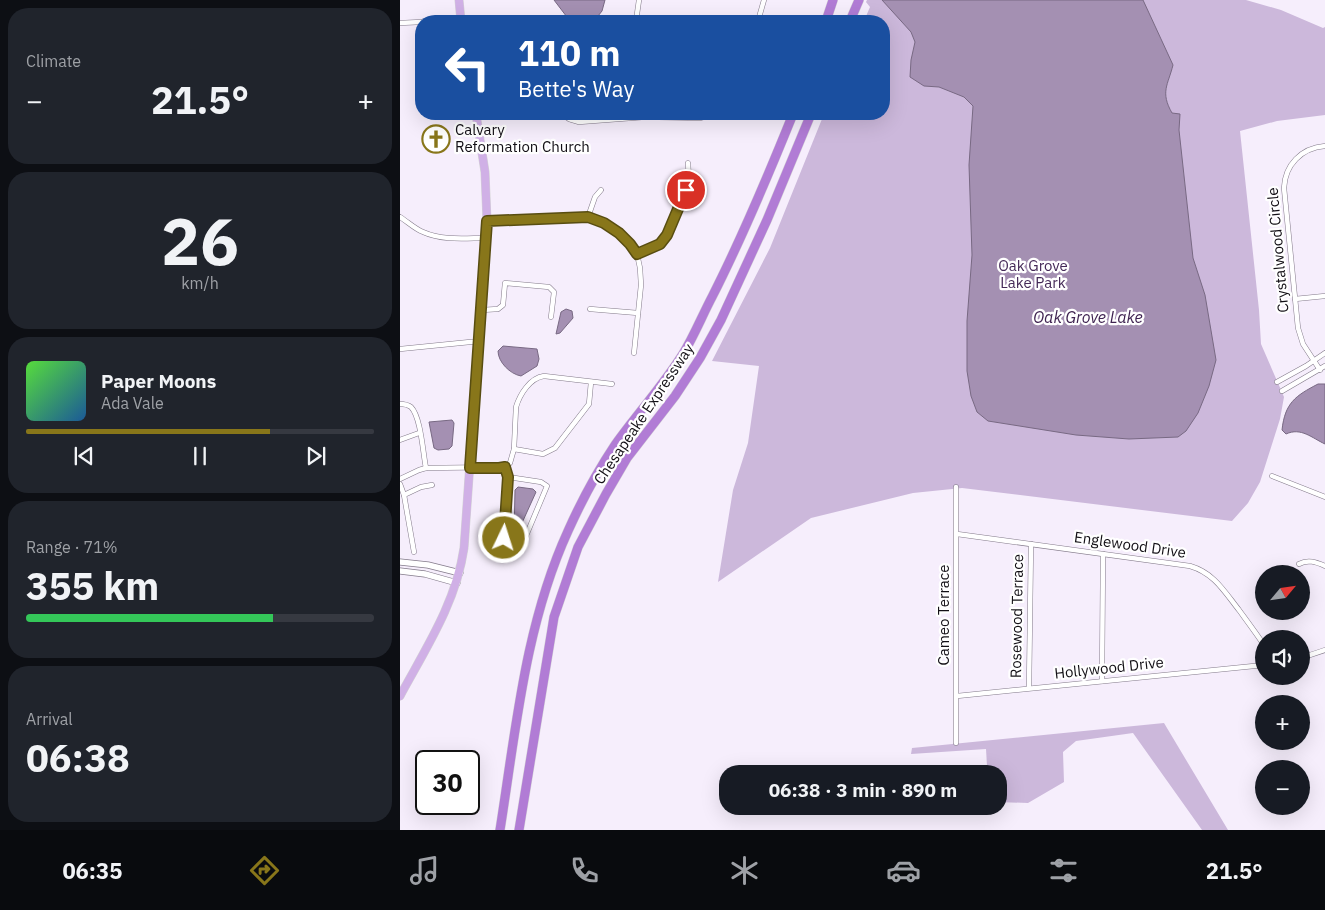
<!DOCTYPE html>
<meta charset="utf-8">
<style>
:root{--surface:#171b24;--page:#20242c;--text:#f1f3f6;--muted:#9ea1a6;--line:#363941;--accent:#88761a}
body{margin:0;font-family:"IBM Plex Sans",sans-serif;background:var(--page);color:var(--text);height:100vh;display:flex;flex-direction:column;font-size:19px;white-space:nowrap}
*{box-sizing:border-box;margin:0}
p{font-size:16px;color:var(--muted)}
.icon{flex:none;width:28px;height:28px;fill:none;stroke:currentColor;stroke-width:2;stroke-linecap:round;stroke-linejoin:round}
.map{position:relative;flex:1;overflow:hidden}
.side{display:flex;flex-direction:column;gap:8px;padding:8px;background:#0d0f14;width:400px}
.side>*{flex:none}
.hud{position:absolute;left:15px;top:15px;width:475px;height:105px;border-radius:20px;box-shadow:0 5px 20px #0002;background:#1a4fa0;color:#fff;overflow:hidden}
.needle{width:32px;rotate:61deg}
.controls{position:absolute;left:855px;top:565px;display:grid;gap:10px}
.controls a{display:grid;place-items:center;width:55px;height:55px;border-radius:50%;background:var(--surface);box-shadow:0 5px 20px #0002;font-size:25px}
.speed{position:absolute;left:15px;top:750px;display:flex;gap:10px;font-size:25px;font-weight:700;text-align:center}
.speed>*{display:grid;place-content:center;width:65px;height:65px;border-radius:50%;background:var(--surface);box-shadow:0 5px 20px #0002;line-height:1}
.speed .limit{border:2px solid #111;border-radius:8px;background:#fff;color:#111}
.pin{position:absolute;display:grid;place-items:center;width:42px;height:42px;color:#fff;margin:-21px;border:2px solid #fff;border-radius:50%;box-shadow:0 1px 5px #0007}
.me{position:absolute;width:55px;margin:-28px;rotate:4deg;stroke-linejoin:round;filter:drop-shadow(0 0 4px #0008)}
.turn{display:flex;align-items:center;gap:18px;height:105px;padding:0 20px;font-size:22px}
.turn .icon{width:65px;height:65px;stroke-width:2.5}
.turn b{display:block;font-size:35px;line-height:42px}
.big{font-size:38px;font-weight:800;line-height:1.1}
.side .tile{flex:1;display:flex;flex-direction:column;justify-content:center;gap:8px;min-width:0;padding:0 18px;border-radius:20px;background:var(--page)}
.side .dial{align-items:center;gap:0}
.dial b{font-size:65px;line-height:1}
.song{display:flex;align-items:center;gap:15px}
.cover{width:60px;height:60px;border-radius:8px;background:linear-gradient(135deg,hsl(110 70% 55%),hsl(210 70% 35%))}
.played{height:5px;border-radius:2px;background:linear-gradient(90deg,var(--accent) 70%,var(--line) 70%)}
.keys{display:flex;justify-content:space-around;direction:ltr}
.heat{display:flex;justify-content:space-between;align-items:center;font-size:28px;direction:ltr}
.charge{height:8px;border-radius:4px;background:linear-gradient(90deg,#34c759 71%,var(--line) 0)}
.trip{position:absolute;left:319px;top:765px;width:288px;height:50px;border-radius:20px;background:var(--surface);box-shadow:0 5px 20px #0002;font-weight:800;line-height:50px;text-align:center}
.tab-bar{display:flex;height:80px;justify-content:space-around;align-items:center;background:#090b0e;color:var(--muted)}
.tab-bar .icon{width:35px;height:35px}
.tab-bar .on{color:var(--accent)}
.tab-bar b{font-size:22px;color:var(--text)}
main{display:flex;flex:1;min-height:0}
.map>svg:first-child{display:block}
</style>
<main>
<section class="side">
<div class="tile"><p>Climate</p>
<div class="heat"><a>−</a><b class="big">21.5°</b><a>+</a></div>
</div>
<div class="tile dial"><b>26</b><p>km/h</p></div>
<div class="tile">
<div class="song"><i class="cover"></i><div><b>Paper Moons</b><p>Ada Vale</p></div></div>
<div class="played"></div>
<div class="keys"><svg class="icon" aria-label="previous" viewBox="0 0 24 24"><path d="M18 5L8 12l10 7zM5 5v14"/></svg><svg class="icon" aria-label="pause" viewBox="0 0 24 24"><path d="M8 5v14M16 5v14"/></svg><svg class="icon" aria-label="next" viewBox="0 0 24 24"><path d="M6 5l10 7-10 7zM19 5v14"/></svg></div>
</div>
<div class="tile"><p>Range · 71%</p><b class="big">355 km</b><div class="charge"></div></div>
<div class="tile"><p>Arrival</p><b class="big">06:38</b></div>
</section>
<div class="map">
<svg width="925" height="830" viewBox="0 0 925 830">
<rect width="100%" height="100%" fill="#f6eefc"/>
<g fill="#ccb8db">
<path d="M467,0H846L881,10L923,28L925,27V115L877,121L840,131L859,310L861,344L884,397L880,419L860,482L848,503L832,521L562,488L513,493L411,518L318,582L333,490L348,443L359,366L312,361L370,248L424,114H484V21H464L470,7L466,2Z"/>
<path d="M764,723L828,830H802L733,733L676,741L663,752L664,782L628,803L598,802V774H570V772L587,766L586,749L511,754L512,748Z"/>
</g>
<g fill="#a490b2" stroke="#786983">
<path d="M154,0H205L202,11L194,21H170Z"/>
<path d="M482,0H743L773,65C768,85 760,92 772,113L780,114L779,130L793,258L805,295L816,360L809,386L798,413L786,431L778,437L729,439L676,435L588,421L577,412L571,396L567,371V321L572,255L569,165L573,106L564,97L539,87L524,86L510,77L511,60L515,42L511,32Z"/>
<path d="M166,309L172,311L173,318L160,333L156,334L161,312Z"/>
<path d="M103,346L137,349L139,359L137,366L121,376C110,374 98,362 98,351Z"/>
<path d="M918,384H925V444C912,438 901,427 886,434L882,430C885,403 895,396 918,384Z"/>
<path d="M52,420L54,423L52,446L49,449L38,450L34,448L29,422Z"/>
<path d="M118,487L133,489L136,492L117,534L114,536L115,490Z"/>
</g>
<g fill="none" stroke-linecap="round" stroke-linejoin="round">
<g stroke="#837a8a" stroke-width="5.5">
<g id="minor">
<path d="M24,21L30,19"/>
<path d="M236,21L239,0"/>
<path d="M358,21L364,0"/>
<path d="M0,23L21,22"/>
<path d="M162,114L169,119L179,122L245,117L300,118L315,114"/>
<path d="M0,217C8,222 15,229 23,232C43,241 66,238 86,238"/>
<path d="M188,217L195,197L201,190"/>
<path d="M87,221L188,217L204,223L219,233L231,244L237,254L240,268L241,285L234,353"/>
<path d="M237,254L260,244L267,235L286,190L289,179L288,163"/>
<path d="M895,299L925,296"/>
<path d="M190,309L238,313"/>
<path d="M82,310L98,309L103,305L105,283L149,287L154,292L151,317"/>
<path d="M0,349L80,341"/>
<path d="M920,370L903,344L898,328L884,188C885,165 901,148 925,146"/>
<path d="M877,382L906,366L925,353"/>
<path d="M882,391L925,366"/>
<path d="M0,404C4,404 7,404 11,407C21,417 23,454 26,468"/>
<path d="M0,440L19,433"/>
<path d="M114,449L116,407C120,394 130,378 144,376L212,384"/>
<path d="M105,467L108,477L104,538L107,546L115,548L123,543L147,486L141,482L108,477"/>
<path d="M872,476L925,497"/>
<path d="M0,479L19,470L26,468L103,467L110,463L114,449L143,454L155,448L189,404L191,382"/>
<path d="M0,484L4,495L14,552"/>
<path d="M556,487V743"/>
<path d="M4,495L21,487L32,485"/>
<path d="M557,534L790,566C814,573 824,591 839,610C847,621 856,633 864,645"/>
<path d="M899,564C908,559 916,562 925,566"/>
<path d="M901,658L925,650"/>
<path d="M702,681L703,554"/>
<path d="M629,688L631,544"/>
<path d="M557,696L864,665"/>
</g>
</g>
<g stroke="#837a8a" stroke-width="7">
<g id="tertiary">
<path d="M0,562L28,565L60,573"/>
<path d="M0,571L25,574L57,583"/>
</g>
</g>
<g stroke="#d4d4d5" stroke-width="9">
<g id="primary">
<path d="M59,0L61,21"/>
<path d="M0,696C26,648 56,603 64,548L87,221L85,172L76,114"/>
</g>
</g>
<g stroke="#d4d4d5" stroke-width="10">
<g id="motorway">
<path d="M426,21L433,0"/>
<path d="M450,21L459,0"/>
<path d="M100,830C116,729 125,625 168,531C181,502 197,472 215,445C237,414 263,386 283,354C294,336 302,316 312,297C342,238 368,176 393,114"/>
<path d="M119,830L154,617L178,547L206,494L227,458L275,396L300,358L321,320L367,220L411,114"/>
</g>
</g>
<use href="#minor" stroke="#fff" stroke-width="4.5"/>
<use href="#tertiary" stroke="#fff" stroke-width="5.5"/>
<use href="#primary" stroke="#d0b0e6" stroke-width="8"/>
<use href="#motorway" stroke="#b17cd5" stroke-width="9"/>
</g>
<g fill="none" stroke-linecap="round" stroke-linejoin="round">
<g stroke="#584d11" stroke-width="12">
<path id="route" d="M104,538L108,477L105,467L99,468H70L87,221L188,217L204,223L219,233L230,244L237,254L260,244L267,235L286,190"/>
</g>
<use href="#route" stroke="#88761a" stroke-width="9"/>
</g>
<defs>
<g id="church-ring" transform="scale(1.4375)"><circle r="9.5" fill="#fff" stroke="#88761a" stroke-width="1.5"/><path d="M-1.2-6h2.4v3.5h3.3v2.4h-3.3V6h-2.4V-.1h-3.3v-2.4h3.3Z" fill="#88761a"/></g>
</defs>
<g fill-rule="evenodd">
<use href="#church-ring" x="36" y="139"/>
</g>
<g text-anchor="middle" stroke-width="4.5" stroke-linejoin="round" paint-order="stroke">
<g font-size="15" fill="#120f15" stroke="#fff" text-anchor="start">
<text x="55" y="135">Calvary<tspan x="55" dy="17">Reformation Church</tspan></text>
</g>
<g font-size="15" fill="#120f15" stroke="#fff">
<text transform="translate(878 250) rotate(-95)" y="5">Crystalwood Circle</text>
<text transform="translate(244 414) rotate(-56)" y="5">Chesapeake Expressway</text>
<text transform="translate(730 545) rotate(8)" y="5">Englewood Drive</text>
<text transform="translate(544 615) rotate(-90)" y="5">Cameo Terrace</text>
<text transform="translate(617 616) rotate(-89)" y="5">Rosewood Terrace</text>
<text transform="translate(709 668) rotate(-6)" y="5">Hollywood Drive</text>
</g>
<g font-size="15" fill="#452a58" stroke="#fff">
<text x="633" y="271">Oak Grove<tspan x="633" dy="17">Lake Park</tspan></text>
</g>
<g font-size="16" font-style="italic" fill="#3f2351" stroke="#fff">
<text x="688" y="323">Oak Grove Lake</text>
</g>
</g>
</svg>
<div class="controls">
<a><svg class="needle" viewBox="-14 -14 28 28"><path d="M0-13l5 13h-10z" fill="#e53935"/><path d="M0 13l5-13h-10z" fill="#9ea1a6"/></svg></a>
<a><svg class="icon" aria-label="sound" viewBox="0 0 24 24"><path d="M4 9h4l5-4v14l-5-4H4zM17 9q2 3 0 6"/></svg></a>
<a>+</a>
<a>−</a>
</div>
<div class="speed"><div class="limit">30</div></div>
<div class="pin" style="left:286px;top:190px;background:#d93025"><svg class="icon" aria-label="arrive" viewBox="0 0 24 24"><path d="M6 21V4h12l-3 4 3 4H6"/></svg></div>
<svg class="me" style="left:104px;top:538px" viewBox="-20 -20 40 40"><circle r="17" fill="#88761a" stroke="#fff" stroke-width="3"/><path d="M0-11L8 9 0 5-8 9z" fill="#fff"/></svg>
<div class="trip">06:38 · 3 min · 890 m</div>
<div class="hud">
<div class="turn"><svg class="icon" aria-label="left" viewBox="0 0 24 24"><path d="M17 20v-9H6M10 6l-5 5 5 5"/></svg><div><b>110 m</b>Bette's Way</div></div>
</div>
</div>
</main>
<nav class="tab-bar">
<b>06:35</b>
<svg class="icon on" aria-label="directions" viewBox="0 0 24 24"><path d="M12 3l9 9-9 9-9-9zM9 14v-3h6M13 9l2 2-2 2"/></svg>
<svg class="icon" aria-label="music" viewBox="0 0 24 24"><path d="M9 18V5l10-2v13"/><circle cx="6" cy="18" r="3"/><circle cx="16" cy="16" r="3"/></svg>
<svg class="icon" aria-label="phone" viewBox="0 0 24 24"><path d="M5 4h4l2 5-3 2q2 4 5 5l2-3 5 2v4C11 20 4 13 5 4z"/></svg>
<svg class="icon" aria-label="climate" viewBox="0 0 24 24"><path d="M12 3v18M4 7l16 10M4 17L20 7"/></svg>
<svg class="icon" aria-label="car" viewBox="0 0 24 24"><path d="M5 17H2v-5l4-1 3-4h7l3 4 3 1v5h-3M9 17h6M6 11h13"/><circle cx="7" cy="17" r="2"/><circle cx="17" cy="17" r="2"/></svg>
<svg class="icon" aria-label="filters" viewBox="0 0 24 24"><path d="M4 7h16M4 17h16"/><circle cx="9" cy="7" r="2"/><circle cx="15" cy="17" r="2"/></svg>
<b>21.5°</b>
</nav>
